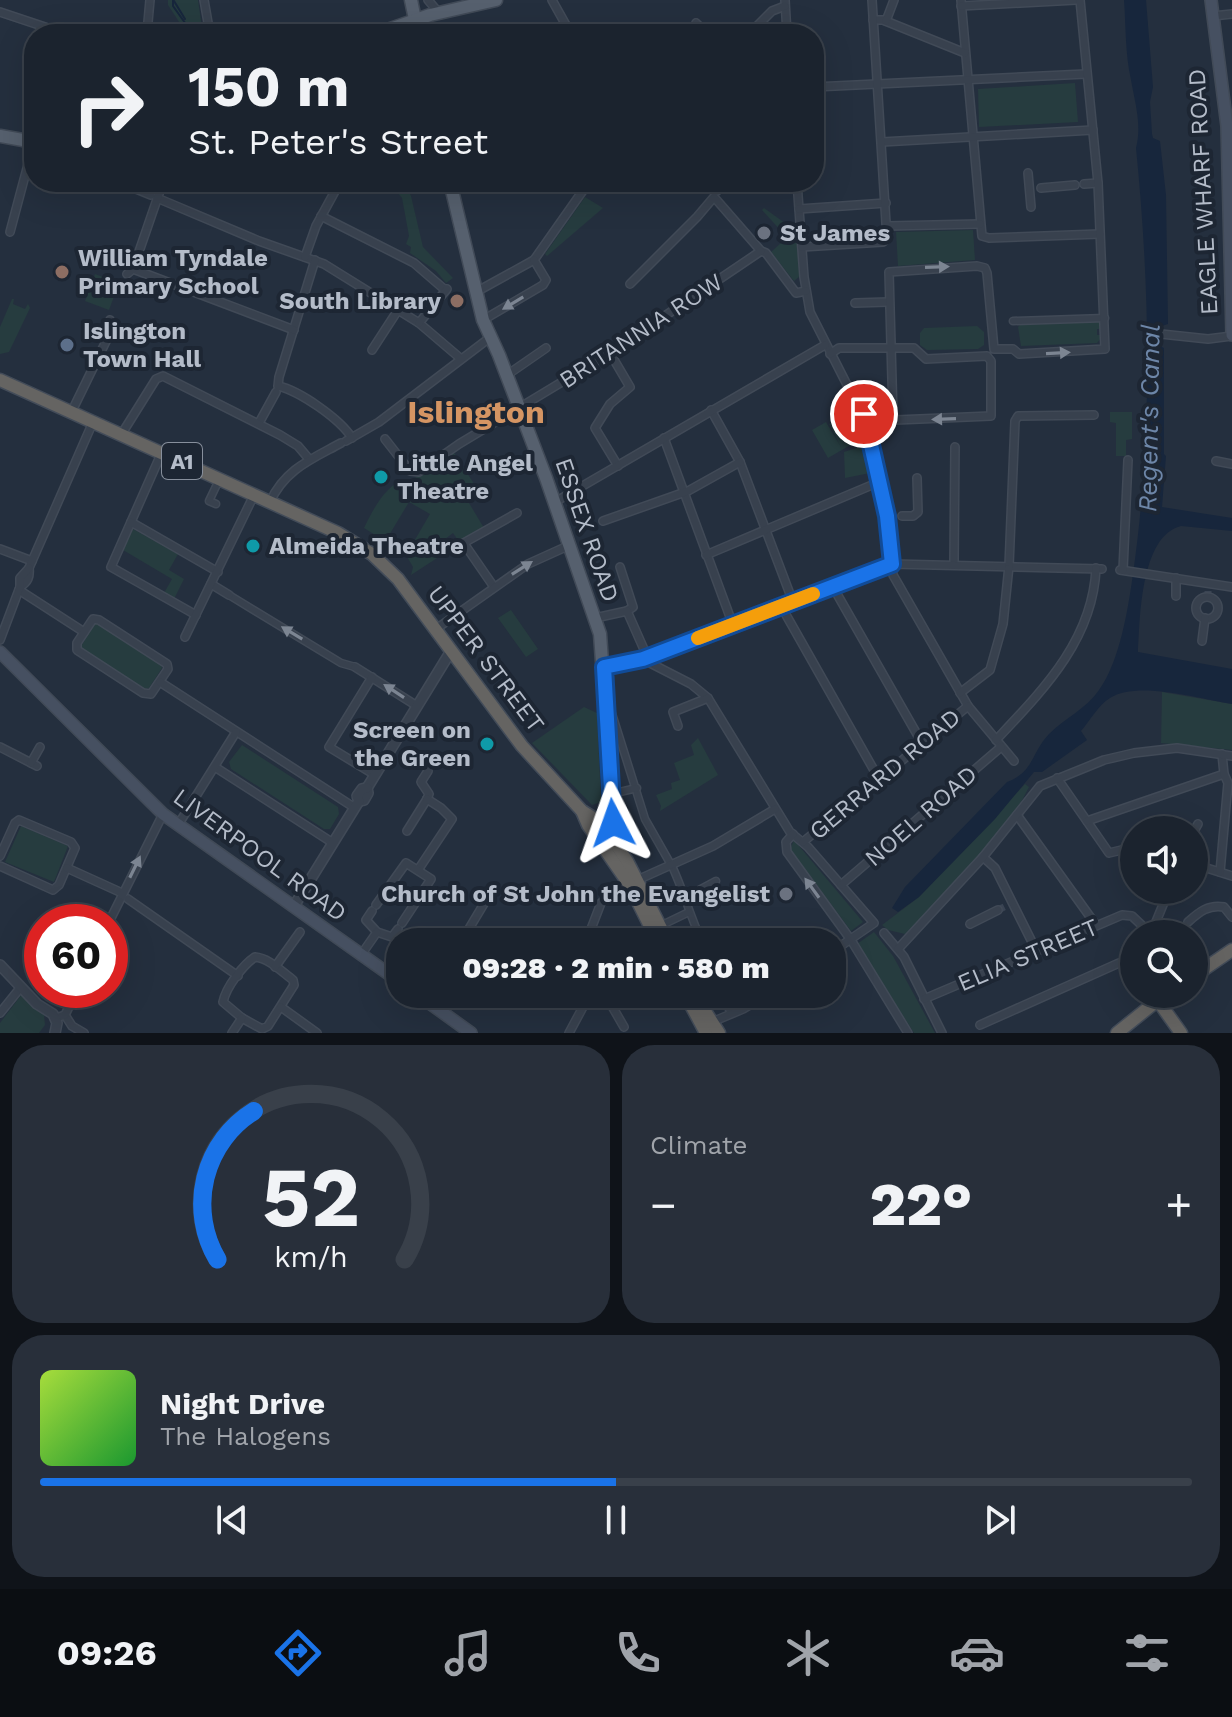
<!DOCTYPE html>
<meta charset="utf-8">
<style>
:root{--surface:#1b232e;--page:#282f3a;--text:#f1f3f6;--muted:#a0a4aa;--line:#39404a;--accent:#1a73e8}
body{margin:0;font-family:"Work Sans",sans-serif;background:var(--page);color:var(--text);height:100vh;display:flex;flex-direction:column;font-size:30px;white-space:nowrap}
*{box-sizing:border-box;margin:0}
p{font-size:26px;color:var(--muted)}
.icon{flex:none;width:44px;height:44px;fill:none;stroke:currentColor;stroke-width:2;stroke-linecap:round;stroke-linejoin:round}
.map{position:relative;height:1033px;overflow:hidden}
.drawer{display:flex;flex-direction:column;gap:12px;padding:12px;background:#0f1319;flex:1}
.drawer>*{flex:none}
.hud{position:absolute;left:24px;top:24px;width:800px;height:168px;border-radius:32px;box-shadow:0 8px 32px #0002,0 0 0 2px var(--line);background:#1b232e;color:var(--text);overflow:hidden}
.tools{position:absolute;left:1120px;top:816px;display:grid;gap:16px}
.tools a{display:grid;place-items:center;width:88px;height:88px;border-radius:50%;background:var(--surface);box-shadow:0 8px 32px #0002,0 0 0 2px var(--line);font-size:40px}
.speed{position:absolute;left:24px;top:904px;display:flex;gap:16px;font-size:40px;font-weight:700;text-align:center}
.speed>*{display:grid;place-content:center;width:104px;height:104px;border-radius:50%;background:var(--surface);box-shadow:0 8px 32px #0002,0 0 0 2px var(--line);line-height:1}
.speed .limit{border:12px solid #d22;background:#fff;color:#111}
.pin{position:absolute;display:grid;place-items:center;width:68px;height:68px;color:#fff;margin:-34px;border:4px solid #fff;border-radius:50%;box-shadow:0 2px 8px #0007}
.me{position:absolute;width:88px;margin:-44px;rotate:356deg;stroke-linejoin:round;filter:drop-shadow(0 0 6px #0008)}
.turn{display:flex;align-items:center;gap:28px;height:168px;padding:0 32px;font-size:36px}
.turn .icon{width:104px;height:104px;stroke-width:2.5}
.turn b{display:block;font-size:56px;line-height:68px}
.big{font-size:60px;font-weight:800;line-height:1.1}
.drawer .card{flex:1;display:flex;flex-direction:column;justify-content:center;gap:12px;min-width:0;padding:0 28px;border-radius:32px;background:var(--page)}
.drawer .dial{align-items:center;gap:0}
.dial svg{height:208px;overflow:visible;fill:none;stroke:var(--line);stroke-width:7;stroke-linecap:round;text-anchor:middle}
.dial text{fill:var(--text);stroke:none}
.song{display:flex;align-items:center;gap:24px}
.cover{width:96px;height:96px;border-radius:12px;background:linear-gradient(135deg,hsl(80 70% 55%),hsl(130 70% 35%))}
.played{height:8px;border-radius:4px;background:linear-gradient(90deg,var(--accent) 50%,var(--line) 50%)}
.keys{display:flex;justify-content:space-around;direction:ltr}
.heat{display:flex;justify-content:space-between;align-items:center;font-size:44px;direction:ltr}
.drawer .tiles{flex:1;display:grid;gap:12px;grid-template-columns:1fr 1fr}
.card:last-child{grid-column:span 2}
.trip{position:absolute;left:386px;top:928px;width:460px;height:80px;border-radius:32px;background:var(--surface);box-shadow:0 8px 32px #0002,0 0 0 2px var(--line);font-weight:800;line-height:80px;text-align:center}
.tab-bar{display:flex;height:128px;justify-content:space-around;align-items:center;background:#0b0e12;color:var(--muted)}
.tab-bar .icon{width:56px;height:56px}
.tab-bar .selected{color:var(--accent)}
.tab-bar b{font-size:36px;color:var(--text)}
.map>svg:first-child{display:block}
</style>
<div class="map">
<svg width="1232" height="1033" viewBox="0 0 1232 1033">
<rect width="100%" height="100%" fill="#242f3e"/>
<g fill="#263c3f">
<path d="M168,0H198L203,34H187L168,5Z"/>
<path d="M1075,83L1078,122L979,127L978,89Z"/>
<path d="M389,182H405L411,196L423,247L453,278L446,283L436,271L410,253L411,247L406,244L409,236L402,198Z"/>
<path d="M585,197L603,208L547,256L545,254Z"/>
<path d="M764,208L796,231L800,276L794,281L771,252L791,234L783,233L762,210Z"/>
<path d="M973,230L975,260L898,266L896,232Z"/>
<path d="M95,274L119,283L109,310L85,301Z"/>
<path d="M12,299H14L13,304L25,309L28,304L30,308L9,352L0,354V327Z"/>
<path d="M1097,320L1102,324V329H1097V335H1102V337L1097,343L1021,346L1018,327L1022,323Z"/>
<path d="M977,326L984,332V345L978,349L927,350L920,345V333L924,328Z"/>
<path d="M1110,412H1132V439L1126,440V456H1116V423L1110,422Z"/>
<path d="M840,418L854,443L828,458L812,430L826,422L841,447L829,424Z"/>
<path d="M865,445L870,473L845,478L844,452Z"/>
<path d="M453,451L478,490L466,498L484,528L460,543L453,533L441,542L444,549L451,547V549L411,575L413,567L406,555L430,514L409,502L388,537L382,535L380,538L364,528C373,510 381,493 399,481L410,489L416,480L415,478Z"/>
<path d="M133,529L178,554L169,570L184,579L174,599L164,593L172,579L123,550Z"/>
<path d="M511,610L538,649L526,657L498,618Z"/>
<path d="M99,623L161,665L162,668L149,688L143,689L82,649L81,646L95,624Z"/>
<path d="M1162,692L1232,704V750L1161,743Z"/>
<path d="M584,707L597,713L601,802L592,805L532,743Z"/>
<path d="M698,738L718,775L660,811L661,806L656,795L672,789L671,783L680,780L674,763L694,755L691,745Z"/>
<path d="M242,745L338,807L339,814L330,829H324L231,769L229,762Z"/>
<path d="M1025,784L1029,787C1001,845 951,891 905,934L888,930L882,925L919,897Z"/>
<path d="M21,826L68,846L54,882L5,862Z"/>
<path d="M794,840L863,922L851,931L790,849Z"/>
<path d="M874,932L893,956L935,1033H914L857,944Z"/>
<path d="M22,994L44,1014L45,1025L39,1033H0V1023Z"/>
</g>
<path fill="#17263c" d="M1124,0H1146L1153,87L1150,102L1152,134L1153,138L1160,141L1166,195L1168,324L1156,328L1158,345L1164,348V454L1166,456L1162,507L1232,518V531L1181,526C1140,536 1140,620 1138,652L1232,669V704C1201,699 1137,680 1110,698C1098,705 1090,721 1081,731L1087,740L1042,772H1034L995,819L919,897L898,912L892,908L905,887L1007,782C1034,772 1031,753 1049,734C1065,718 1086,709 1099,690C1120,661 1128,609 1133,574C1153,434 1150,288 1136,148C1142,125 1135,103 1131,80C1125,52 1126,28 1124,0Z"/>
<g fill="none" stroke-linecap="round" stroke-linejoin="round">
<g stroke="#17263c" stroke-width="2">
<path d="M173,0V6L193,34"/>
<path d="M174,1L185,19"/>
</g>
<g stroke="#3a4453" stroke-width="7" stroke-dasharray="7 3.5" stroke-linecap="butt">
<path d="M1208,593V591"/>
<path d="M998,910L1006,906"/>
</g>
<g stroke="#414a57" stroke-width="9">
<g id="pedestrian">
<path d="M1013,321L1105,318"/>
<path d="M216,504L209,501L220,478"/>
<path d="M229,595L341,663L355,667"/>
<path d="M609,704L645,819L670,863"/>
<path d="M611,794L637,788"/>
<path d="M672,866C684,892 690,916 702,942"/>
<path d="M686,897L716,881"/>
<path d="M660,926L689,912"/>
</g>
</g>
<g stroke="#414a57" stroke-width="10">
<g id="minor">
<path d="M204,0L210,34"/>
<path d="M428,0L439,13"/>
<path d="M552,0L571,34"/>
<path d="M785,0L787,34"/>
<path d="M961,0L982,236L989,238L1100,234"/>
<path d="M961,6L1076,0"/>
<path d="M0,12L66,34"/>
<path d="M1213,16L1232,14"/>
<path d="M873,20H883L965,53"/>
<path d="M886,21L894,0"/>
<path d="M148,22L150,0"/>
<path d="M696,23L707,34"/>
<path d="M150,29L152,34"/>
<path d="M749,34L772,11L785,6"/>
<path d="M814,87L1086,74"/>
<path d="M882,142L1093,130"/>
<path d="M1028,173L1031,207"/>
<path d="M119,182L151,195"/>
<path d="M746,182L750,188"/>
<path d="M797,182L804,277L810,312L869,428L887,516L893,575L968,706L1014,761"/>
<path d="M1084,184L1098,183"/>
<path d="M1041,188L1075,185"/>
<path d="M717,191L727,182"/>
<path d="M157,198L259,241L324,264L419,323L460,358"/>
<path d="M799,209L886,203"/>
<path d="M321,216L414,263L444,289"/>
<path d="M887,226L980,224"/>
<path d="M10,232L34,142"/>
<path d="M802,247L883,242L887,239L872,0"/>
<path d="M305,257L316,226L340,182"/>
<path d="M315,260L279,377L278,386C300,391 340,419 352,438"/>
<path d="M133,269L294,330"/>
<path d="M127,274L133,269L163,182"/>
<path d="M630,284L697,217L714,197L761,251L766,253L796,293L806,291"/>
<path d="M476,292L534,260L589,182"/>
<path d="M855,303L888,302"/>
<path d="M483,320L543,285L546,280L534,260"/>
<path d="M419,323L447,289"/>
<path d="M1161,334L1208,339L1232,336"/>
<path d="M372,350L398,310"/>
<path d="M610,353L630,387L610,404L595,428L618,466"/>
<path d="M830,354L839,348H888C897,348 905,348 914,348L926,359L987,356L991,361V416L896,420L893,416L889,272L977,266L985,268L987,273L994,349H1013L1019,354L1105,349L1098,183L1080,0"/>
<path d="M507,375L546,348"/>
<path d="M711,410L740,462L793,602"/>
<path d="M71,413L112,329L110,320"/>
<path d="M259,423L276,392"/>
<path d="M121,435L156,379L163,376L280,435L298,446L309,459"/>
<path d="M664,438L733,625"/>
<path d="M385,439L410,471L419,472L459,444L610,353L761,251"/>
<path d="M346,441L379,422L492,336"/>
<path d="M162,452L111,567L196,615"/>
<path d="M1216,461L1232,464"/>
<path d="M270,502C285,469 312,459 341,443"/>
<path d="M555,502L825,345"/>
<path d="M902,516H913L918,512L917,478"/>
<path d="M603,521L688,491L740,462"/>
<path d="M131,522L218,572"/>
<path d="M460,545L517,513"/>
<path d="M465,545L494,587"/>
<path d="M0,549L32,561"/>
<path d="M706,555L879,482"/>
<path d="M954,564L955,447"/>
<path d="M620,567L633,607L627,611"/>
<path d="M1120,570L1232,587"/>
<path d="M1123,570L1128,460"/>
<path d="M211,584L229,595"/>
<path d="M20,587C28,582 30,577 29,568L93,422"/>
<path d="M833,587L922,743"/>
<path d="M19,590L84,632"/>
<path d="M1176,596V578"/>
<circle cx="1207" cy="608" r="11"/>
<path d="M781,606L879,779"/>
<path d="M595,618L627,611L650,663L691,684L708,698L790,832L808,847L874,923L832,952"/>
<path d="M93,619L99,620L167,664L168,669L151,694L143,693L77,650V643Z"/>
<path d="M436,629L528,564L570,545"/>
<path d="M185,637L254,495"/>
<path d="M0,640L20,587V578L29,568"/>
<path d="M1202,641L1205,618"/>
<path d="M355,667L417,706"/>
<path d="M604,667L643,659L892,564L1102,569"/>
<path d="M372,677L329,747L375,775"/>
<path d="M160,682L355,808"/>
<path d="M960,693L990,670L1003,624L1009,566L1015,421L1018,416L1094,415"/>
<path d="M678,726L673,712L708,698"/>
<path d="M996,740C1043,690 1093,640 1096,568"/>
<path d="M0,747L37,766"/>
<path d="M31,763L40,747"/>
<path d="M215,767L333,843"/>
<path d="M1057,778L1109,853L1134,847"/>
<path d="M427,799L429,794L421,782L428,771"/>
<path d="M1017,815L1096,925"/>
<path d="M1087,821L1224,774"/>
<path d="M178,825L236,732"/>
<path d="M407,831L427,799"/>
<path d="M1194,831L1198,824"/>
<path d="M793,834L786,842L787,852L851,940L908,1033"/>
<path d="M803,842L968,706"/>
<path d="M0,856L15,823L19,820L71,842L75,848L59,885L53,890L0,866"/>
<path d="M983,857L995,868L1036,950"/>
<path d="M1194,864L1232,876"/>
<path d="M67,868L122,893"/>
<path d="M418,870L452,819L441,808L427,799"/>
<path d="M1220,872L1228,783L1224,774L1222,754"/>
<path d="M841,885L1001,747"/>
<path d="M128,899L238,976"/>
<path d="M376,905L406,863L431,879L402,923"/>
<path d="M372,911L366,920L377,932L392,937L398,929"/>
<path d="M109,922L163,814"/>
<path d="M1188,922C1199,912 1209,904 1224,907L1232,917"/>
<path d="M970,924L998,910"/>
<path d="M884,933L904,957L942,1033"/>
<path d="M1151,934L1169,890"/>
<path d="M461,942L491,892"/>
<path d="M586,942L601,903L615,890L713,846L775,809"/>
<path d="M898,949L983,857L1040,786L1104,760L1134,753L1177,748L1232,756"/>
<path d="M361,955L377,932"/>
<path d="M255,957C269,958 282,972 293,980L294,985L268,1026L262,1029L242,1018L223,1002C226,987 243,965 255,957Z"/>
<path d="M275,967L300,932"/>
<path d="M605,994L624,1027"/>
<path d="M722,994L731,1012"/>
<path d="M924,999L1122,915L1132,916L1151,934"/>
<path d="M281,1007L317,1033"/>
<path d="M0,1013L21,987"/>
<path d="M65,1015L72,1026L84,1033"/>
<path d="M56,1018L65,1015L77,990"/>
<path d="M712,1022L743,1009L768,994"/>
<path d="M980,1025L1119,963L1130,964L1134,961"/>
<path d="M232,1033L242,1018"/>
<path d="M569,1033L590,994"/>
</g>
</g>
<g stroke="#414a57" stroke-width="12">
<g id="tertiary">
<path d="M359,801L364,800L368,793L367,788L451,651"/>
<path d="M294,906L359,801L357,796L362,789L367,788"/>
<path d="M0,965L37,1004L53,1014L57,1023L55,1033"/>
</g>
</g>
<g stroke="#414a57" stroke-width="14">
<g id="secondary">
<path d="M1211,0L1227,126L1232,335"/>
<path d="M0,652L163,814L400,982"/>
<path d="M417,994L471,1033"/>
</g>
</g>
<g stroke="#414a57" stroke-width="15">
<g id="primary">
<path d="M411,0L418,34"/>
<path d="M376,34L430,15L496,0"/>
<path d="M0,136L34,142"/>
<path d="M450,182L483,320L499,355L546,478L600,634L613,814L610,844"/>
</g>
</g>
<g stroke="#434c59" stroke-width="15">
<g id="trunk">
<path d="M0,380L338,533L372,554L398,579L522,746L582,811L595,819L611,837L627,861L668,942"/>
<path d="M582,811L588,825L629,884L658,942"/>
<path d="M1194,976L1232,950"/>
<path d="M685,994L706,1033"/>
<path d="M694,994L719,1033"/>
<path d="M1161,1005L1181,1033"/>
<path d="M1117,1033L1163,996L1170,994"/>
</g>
</g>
<use href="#pedestrian" stroke="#38414e" stroke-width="6"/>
<use href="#minor" stroke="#38414e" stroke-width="7"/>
<use href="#tertiary" stroke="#38414e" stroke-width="9"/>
<use href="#secondary" stroke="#465061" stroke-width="11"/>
<use href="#primary" stroke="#56606e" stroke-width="12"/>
<use href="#trunk" stroke="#656462" stroke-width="12"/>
</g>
<defs><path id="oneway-solid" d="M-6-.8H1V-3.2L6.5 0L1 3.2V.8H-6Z" transform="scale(2)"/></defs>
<g fill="#7c8592">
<use href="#oneway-solid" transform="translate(937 267) rotate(-2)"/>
<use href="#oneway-solid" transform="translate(513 303) rotate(149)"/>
<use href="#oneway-solid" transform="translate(1058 353) rotate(-3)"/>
<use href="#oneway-solid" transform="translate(944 419) rotate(178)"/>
<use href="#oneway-solid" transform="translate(522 568) rotate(-32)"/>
<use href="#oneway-solid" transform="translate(292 633) rotate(-149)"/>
<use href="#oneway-solid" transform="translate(394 691) rotate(-147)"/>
<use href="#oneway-solid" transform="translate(135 867) rotate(-64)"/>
<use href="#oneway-solid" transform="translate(812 888) rotate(-126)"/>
</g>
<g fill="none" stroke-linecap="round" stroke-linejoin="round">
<g stroke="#114b97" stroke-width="20">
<path id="route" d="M613,823L604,667L643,659L892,564L887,516L864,414"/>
</g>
<use href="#route" stroke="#1a73e8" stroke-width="14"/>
<path stroke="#f59e0b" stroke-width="14" d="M698,638L813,594"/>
</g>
<g fill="#6b7280" stroke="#1d2633" stroke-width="3">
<circle cx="764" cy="233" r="8"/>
<circle cx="786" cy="894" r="8"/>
</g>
<g fill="#8d6e63" stroke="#1d2633" stroke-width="3">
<circle cx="62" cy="272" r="8"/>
<circle cx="457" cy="301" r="8"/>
</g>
<circle fill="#5c6f8a" stroke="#1d2633" stroke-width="3" cx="67" cy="345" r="8"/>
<g fill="#0f9aa8" stroke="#1d2633" stroke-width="3">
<circle cx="381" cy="477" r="8"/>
<circle cx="253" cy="546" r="8"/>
<circle cx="487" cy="744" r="8"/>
</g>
<g text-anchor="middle" stroke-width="8" stroke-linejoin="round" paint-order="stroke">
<rect fill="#1d2633" stroke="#878f9c" stroke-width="2" x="162" y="443" width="40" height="36" rx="6"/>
<g font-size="22" font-weight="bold" fill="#b4bcc9">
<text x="182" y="469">A1</text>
</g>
<g font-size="24" fill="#b4bcc9" stroke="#1d2633">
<text transform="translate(1203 192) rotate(-93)" y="8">EAGLE WHARF ROAD</text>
<text transform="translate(641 331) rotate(-33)" y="8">BRITANNIA ROW</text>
<text transform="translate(587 530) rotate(71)" y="8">ESSEX ROAD</text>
<text transform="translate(486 659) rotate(53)" y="8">UPPER STREET</text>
<text transform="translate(885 774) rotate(-40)" y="8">GERRARD ROAD</text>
<text transform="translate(921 816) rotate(-41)" y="8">NOEL ROAD</text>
<text transform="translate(260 855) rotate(36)" y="8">LIVERPOOL ROAD</text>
<text transform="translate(1028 955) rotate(-23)" y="8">ELIA STREET</text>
</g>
<g font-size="24" font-weight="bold" fill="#b4bcc9" stroke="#1d2633" text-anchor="start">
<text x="780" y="241">St James</text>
<text x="78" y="266">William Tyndale<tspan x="78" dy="28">Primary School</tspan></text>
<text x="441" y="309" text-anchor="end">South Library</text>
<text x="83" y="339">Islington<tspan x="83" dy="28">Town Hall</tspan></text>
<text x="397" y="471">Little Angel<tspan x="397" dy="28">Theatre</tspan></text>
<text x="269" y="554">Almeida Theatre</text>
<text x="471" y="738" text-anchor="end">Screen on<tspan x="471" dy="28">the Green</tspan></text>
<text x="770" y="902" text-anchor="end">Church of St John the Evangelist</text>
</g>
<g font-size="26" font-style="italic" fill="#6d86a8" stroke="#1d2633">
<text transform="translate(1149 418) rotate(-89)" y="9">Regent's Canal</text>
</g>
<g font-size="32" font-weight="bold" fill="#d59563" stroke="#1d2633">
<text x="476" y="423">Islington</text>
</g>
</g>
</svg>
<div class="tools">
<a><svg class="icon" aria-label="sound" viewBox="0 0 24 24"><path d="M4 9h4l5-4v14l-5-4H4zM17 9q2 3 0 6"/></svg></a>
<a><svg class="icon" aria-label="search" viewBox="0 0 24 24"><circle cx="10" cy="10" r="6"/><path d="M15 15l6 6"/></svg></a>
</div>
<div class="speed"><div class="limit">60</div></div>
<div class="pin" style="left:864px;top:414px;background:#d93025"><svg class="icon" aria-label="arrive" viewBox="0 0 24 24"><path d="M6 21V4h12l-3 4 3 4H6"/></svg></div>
<svg class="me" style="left:613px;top:823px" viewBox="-20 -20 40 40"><path d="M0-17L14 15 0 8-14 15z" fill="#1a73e8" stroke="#fff" stroke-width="4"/></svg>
<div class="trip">09:28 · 2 min · 580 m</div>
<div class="hud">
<div class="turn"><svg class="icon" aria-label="right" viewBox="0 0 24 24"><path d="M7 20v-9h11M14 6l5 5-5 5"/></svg><div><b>150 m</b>St. Peter's Street</div></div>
</div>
</div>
<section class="drawer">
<div class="tiles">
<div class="card dial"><svg viewBox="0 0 100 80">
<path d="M14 69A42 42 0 1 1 86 69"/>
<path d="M14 69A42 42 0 0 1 28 12" stroke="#1a73e8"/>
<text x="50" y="56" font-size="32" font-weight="700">52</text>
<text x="50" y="72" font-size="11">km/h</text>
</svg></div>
<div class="card"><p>Climate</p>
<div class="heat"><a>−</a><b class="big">22°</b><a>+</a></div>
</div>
<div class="card">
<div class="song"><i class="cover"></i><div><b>Night Drive</b><p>The Halogens</p></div></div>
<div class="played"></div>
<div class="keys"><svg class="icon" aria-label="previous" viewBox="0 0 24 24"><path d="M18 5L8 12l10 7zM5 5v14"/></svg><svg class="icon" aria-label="pause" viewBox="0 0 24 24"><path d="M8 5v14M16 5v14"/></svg><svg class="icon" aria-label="next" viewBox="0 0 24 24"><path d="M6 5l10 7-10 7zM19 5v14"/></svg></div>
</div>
</div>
</section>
<nav class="tab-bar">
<b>09:26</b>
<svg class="icon selected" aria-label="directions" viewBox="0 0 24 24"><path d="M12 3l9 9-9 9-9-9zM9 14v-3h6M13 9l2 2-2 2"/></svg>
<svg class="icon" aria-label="music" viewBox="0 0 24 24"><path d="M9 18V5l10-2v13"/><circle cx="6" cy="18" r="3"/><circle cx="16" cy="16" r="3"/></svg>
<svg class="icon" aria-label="phone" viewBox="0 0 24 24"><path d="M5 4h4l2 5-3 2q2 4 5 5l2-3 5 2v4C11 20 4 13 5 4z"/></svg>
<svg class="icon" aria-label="climate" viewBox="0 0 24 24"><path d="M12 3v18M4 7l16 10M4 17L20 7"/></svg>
<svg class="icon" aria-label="car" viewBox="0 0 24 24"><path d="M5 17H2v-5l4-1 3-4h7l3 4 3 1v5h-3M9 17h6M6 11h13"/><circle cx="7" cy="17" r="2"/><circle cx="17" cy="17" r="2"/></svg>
<svg class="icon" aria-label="filters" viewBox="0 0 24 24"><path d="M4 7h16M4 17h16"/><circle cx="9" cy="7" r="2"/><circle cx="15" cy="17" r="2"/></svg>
</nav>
